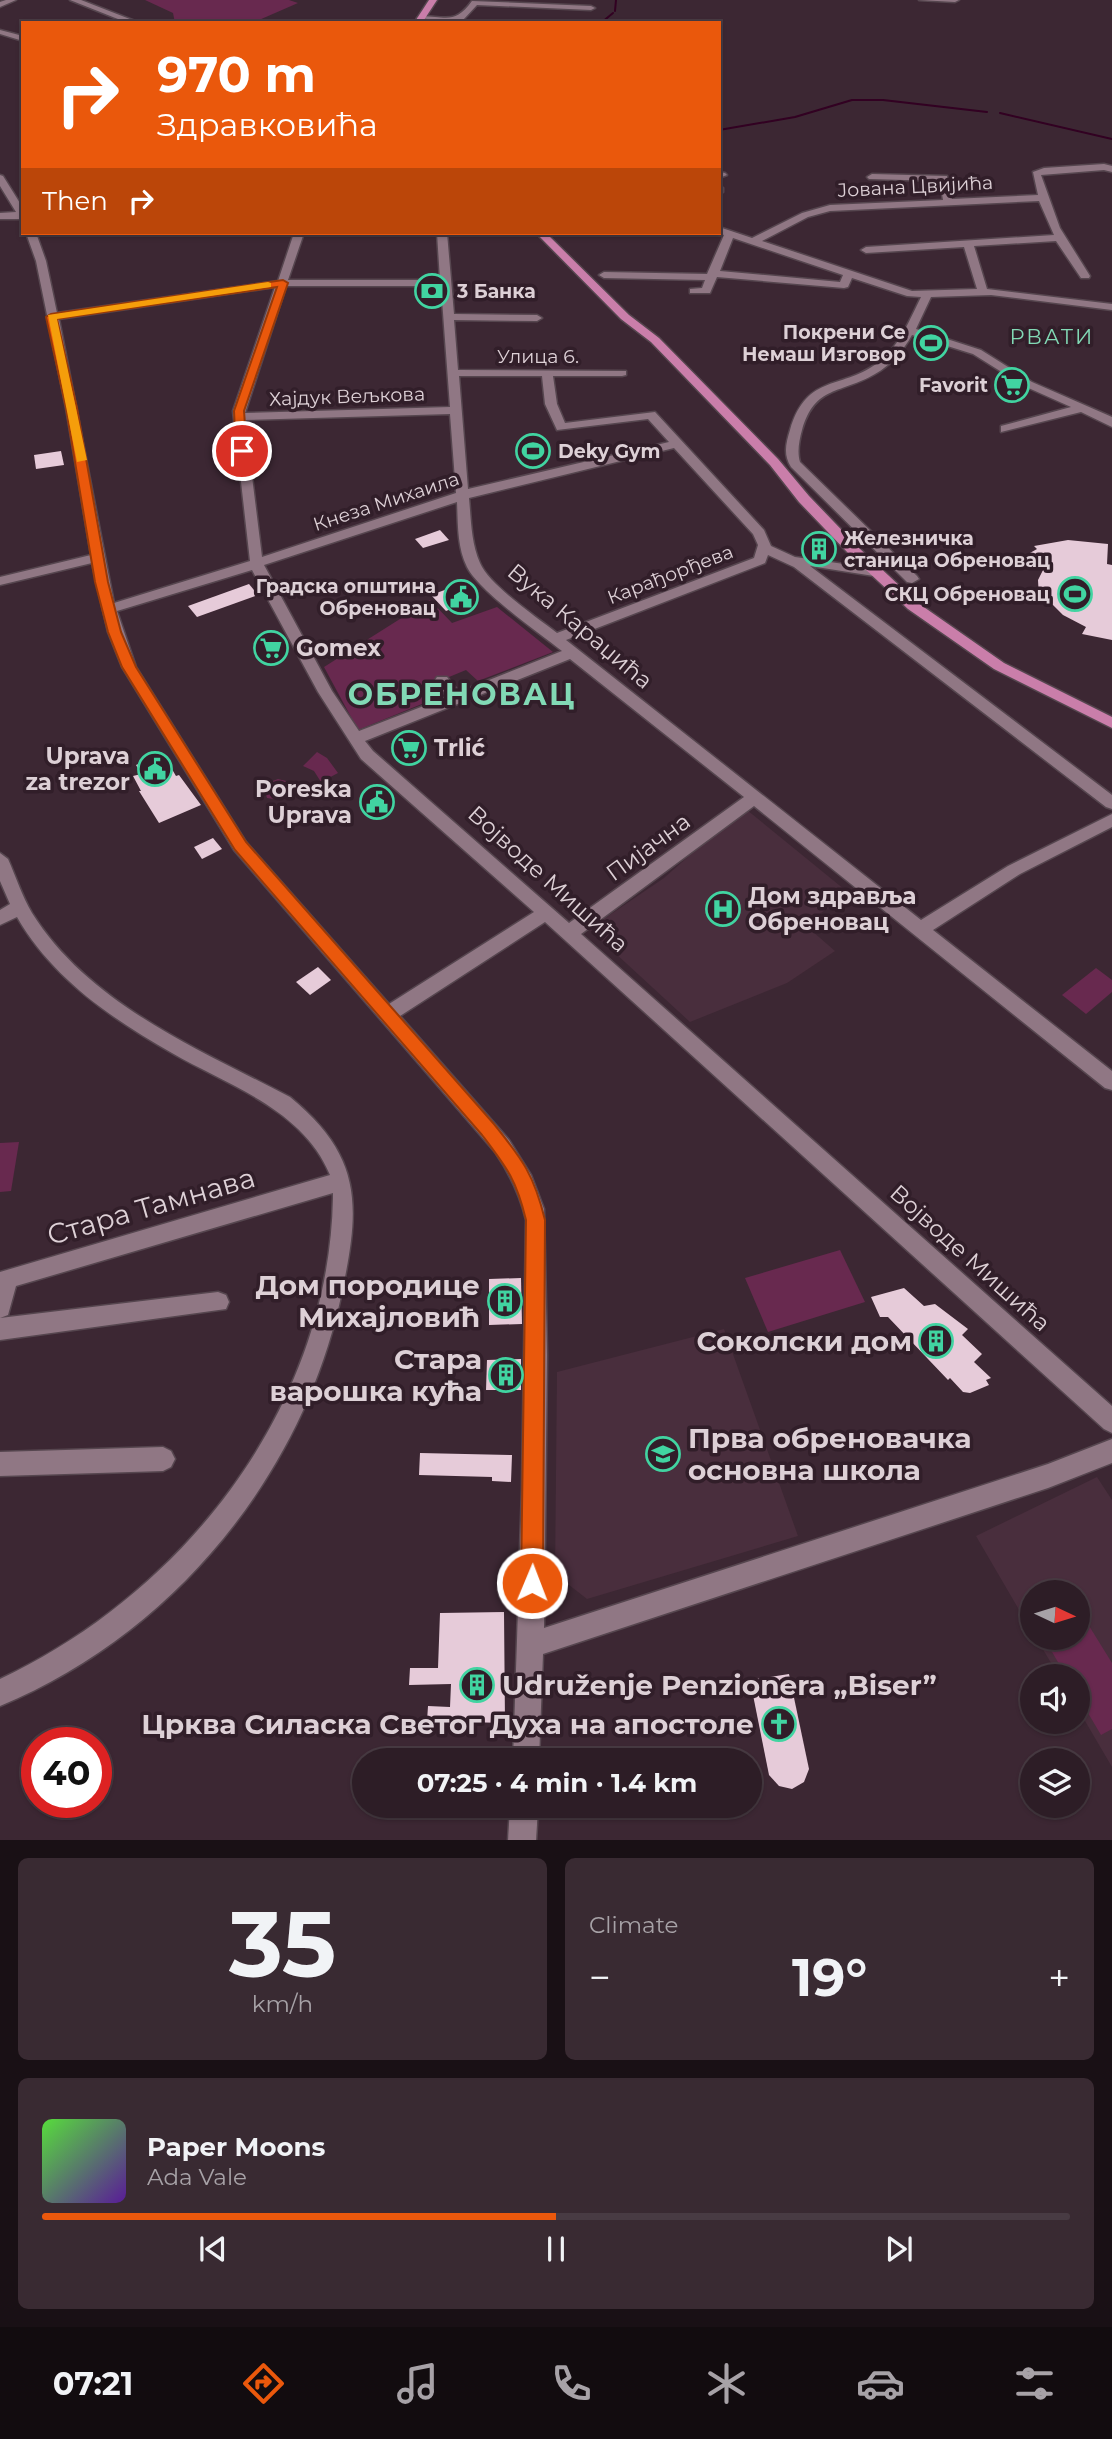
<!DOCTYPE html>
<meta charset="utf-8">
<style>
:root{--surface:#2d1d26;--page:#392a32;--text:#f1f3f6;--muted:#a7a2a7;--line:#483b43;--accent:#ea580c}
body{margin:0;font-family:Montserrat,sans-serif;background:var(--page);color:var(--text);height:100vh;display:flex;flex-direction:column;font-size:26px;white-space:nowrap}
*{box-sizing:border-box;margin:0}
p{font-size:23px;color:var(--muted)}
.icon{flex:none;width:38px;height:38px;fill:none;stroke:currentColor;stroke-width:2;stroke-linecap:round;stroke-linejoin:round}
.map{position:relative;height:1840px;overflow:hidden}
.side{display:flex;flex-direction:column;gap:18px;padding:18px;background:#191015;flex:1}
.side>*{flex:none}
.banner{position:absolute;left:21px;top:21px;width:700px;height:214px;border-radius:0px;box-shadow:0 2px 5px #0004,0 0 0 2px var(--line);background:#ea580c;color:#fff;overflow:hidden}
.needle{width:46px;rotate:94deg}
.buttons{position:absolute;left:1020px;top:1580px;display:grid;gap:14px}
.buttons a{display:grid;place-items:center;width:70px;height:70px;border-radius:50%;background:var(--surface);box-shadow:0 2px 5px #0004,0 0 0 2px var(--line);font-size:35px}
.speed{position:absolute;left:21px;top:1727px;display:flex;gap:14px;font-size:35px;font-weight:700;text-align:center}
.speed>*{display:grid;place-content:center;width:91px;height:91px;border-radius:50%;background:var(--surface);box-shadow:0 2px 5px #0004,0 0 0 2px var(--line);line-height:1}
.speed .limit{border:10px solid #d22;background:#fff;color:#111}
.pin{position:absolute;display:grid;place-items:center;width:60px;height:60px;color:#fff;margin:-30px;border:4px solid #fff;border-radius:50%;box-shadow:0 2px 7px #0007}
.me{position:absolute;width:77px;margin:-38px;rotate:1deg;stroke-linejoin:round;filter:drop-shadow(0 0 5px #0008)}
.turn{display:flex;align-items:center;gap:24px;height:147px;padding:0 21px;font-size:32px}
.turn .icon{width:91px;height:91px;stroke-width:2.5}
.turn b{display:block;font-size:49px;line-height:60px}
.then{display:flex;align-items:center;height:66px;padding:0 21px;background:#0003;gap:14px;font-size:26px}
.big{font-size:52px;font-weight:700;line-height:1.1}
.side .tile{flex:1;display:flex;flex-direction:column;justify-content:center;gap:10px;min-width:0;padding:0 24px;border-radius:10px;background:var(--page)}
.side .dial{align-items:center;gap:0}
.dial b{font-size:91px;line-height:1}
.song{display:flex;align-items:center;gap:21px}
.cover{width:84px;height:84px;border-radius:10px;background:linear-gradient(135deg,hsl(110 70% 55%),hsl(270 70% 35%))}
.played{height:7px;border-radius:4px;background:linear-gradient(90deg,var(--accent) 50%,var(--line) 50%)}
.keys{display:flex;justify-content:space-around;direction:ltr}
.heat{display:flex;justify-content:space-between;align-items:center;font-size:38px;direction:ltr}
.side .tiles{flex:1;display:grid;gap:18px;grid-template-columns:1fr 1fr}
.tile:last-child{grid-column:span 2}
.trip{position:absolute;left:352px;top:1748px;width:410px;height:70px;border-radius:35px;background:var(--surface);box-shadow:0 2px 5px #0004,0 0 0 2px var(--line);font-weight:700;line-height:70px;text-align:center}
.tabs{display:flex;height:112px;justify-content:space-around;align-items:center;background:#120c0f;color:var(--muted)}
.tabs .icon{width:49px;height:49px}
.tabs .selected{color:var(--accent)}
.tabs b{font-size:32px;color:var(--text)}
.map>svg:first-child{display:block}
</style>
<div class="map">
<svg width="1112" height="1841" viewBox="0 0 1112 1841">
<rect width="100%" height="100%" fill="#3c2733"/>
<g fill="#492e3d">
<path d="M747,810L850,894L804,924L835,951L787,983L690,1022L589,929L664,878L718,830Z"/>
<path d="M724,1329L798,1536L587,1599L555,1574L557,1372Z"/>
<path d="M1097,1477L1112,1500V1767L1078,1709V1676H1059L1036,1638H1078V1592H1032V1632L976,1536Z"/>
</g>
<g fill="#68294f">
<path d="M145,0H289L298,3L259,20L175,23L173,13Z"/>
<path d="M430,600L452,623L497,607L553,652L478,681L466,670L432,684L444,695L358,730L324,667Z"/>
<path d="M317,752L327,758L338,773L321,782L314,771L303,766Z"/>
<path d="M278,779L290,782L293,791L281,800L267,798L264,788L270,782Z"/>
<path d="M1096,968L1112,980V992L1086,1014L1062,995Z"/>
<path d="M19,1142L11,1191L0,1192V1143Z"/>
<path d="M840,1250L865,1302L768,1332L745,1278Z"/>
<path d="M1078,1608L1112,1663V1729L1101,1735L1078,1696V1676H1066L1044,1638H1078Z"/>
</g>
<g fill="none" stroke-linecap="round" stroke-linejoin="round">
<g stroke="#320122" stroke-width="2">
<path d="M615,11L616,0"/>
<path d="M601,23L613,13"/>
<path d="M1000,113L1112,139"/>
<path d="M719,130L795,117L852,100H883L987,112"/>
</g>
</g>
<g fill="#e6cbd9">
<path d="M61,451L64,465L36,469L34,455Z"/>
<path d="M440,530L449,540L423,548L415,539Z"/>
<path d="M820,540L834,555L816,557L803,544Z"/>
<path d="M1068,540L1108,544L1107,564L1112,565V640L1082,634L1086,627L1063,615L1049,601L1039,599L1038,580L1043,570L1021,558L1037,549L1034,546Z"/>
<path d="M249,584L258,595L197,617L188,606Z"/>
<path d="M461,584L476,599L446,611L431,595Z"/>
<path d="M163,754L176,776L179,775L201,805L159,823L139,791H141L133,776L141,774L136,765Z"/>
<path d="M213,838L222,849L202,859L194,847Z"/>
<path d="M318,967L331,980L310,995L296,982Z"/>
<path d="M521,1278L522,1324L489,1325V1279Z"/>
<path d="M904,1288L924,1306L935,1304L968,1329L962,1335L982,1354L974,1362L991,1378L986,1380L989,1385L970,1393L963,1392L950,1378L948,1380L888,1317H880L871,1297Z"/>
<path d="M521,1359V1390H486L487,1360Z"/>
<path d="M420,1453L512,1455L511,1482L492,1481V1477L419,1475Z"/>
<path d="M504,1612L505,1723L427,1721L428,1706L450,1707L451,1684L409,1685L410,1668H438L440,1613Z"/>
<path d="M789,1674L809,1769L804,1782L792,1789L779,1786L769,1775L750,1680Z"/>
</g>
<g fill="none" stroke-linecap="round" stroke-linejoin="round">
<g stroke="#56464f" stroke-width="3">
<g id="minor">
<path d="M6,0H16L0,7V2Z"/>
<path d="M70,0H81L140,23H128Z"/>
<path d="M919,0H959L955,2Z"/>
<path d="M472,1L591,6L595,8L591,10L477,5L463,20L470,23L417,18L421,16C448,17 455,24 472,1Z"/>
<path d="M295,21L323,23H291Z"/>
<path d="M0,30L23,36V41L0,34Z"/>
<path d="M1104,164L1112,166V172L1104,170L1041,175L1060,228L1090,276L1089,278H1081L1056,241L974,246L987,289L1112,304V310L991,295L931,297L916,329L981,350L1032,382L1112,417V427L1081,412L1001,432V426L1071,407L1024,386L973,354L912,335C903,351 891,365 875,374C841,394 815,385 802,430C799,441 797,452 800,462L917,576L919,579L912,583L907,582L791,467C783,455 786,443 790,430C807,372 843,391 880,361C900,345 910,319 921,297L907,296L852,278L848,287L844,288L717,277L710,293H690V289L702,288L705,280L604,278L599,275L604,272L707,274L724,235L718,233L719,227L752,238L802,213L830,205L943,200L940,181L869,179L867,177L872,174L947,176L952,199L1038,195L1033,172L1044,168ZM1039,201L1054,235L866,247L861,250L866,253L964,247L977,289L912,291L762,241L808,217L830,211ZM733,238L843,275L840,282L720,271Z"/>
<path d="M719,172L725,173L727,175L719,178Z"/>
<path d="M0,175L3,176L23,208V219H0V213L16,212L0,186Z"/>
<path d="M719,187L723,188V192L719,193Z"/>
<path d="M26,233H36L46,261L57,313L278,281L294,233H304L288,280H440L437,233H447L454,314L537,315L542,318L537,321L454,320L458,370L626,371V375L622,376H553L557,404L565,423L655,412L764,530L771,546L795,557L879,569L881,572L874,576L810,566L1112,795V809L1106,807L794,567L768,555L765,563L566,640L921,920L1008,866L1112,814V827L1020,874L933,930L1112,1071V1090L1105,1088L754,806L581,934L1112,1406V1433L1104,1429L545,922L400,1016L509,1140L531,1175L544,1209L547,1355L544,1628L1048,1464L1112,1439V1463L1048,1488L543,1654L539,1760H513L522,1490L526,1220C520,1194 510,1174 495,1152L234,850L122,667L108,632L92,563L0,585V577L91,555L66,408L36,261ZM286,286H441L450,407L245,413ZM275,287L233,411L250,561L114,603L59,319ZM459,376H542L545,404L557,430L648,419L669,442L468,489ZM450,414L456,493L262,557L245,420ZM674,448L753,534L758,545L754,558L557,633C538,618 489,585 480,563C471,543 471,519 469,498ZM457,502C458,523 457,547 467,567C479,591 539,633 562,651L459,692L447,677H437L435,680L447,697L359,731L332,691L264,565ZM252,570L318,692L361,759L534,912L389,1004L246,842L136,667L117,611ZM570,659L744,797L569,923L373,751L365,741Z"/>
<path d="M0,853L8,859C16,877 22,896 32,913C89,1004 198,1049 290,1097C363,1157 360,1206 342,1292C304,1475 172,1635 0,1706V1679C185,1592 329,1407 333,1198V1193L16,1286L8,1315L0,1318L218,1292L226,1295L229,1302L226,1309L0,1340V1272L330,1175C303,1109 229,1086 172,1053C112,1019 52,978 17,917L0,925V910L10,904L0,881Z"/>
<path d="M163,1447L171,1451L175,1459L171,1467L163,1471L0,1476V1452Z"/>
<path d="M510,1806H538L536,1841H508Z"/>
</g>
</g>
<g stroke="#56464f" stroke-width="3">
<g id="major">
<path d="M429,0H437L422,23H414Z"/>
<path d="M536,233H546L629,315L659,338L778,459L809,496L859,548L918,603L1004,663L1112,717V728L994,669L908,609L849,554L799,502L770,465L651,342L621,319Z"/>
</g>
</g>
<use href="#minor" fill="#907784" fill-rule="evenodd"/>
<use href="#major" fill="#ca7eaa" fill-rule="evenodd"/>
</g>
<path fill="#ea580c" stroke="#983908" stroke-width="2" d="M283,280L288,283L244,411L247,451L242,454L236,451L234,411L277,287L57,319L77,408L108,582L121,632L136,667L246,842L494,1124C523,1160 534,1175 545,1220L543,1583L540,1591L532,1594L524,1591L521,1583L526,1220C516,1179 507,1168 482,1135L235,850L122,667L108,632L95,582L66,408L46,317L51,314Z"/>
<path fill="#f59e0b" d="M268,282L271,283V287L57,319L87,460L77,462L48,315Z"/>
<defs>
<g id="bank-ring" transform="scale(1.75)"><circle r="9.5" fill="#311e29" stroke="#41d4a1" stroke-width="1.5"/><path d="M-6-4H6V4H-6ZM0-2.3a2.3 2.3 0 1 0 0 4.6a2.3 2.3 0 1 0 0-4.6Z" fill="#41d4a1"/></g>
<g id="stadium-ring" transform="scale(1.75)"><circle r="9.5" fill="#311e29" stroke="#41d4a1" stroke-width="1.5"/><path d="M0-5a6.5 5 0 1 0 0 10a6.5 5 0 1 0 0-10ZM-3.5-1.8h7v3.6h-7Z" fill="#41d4a1"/></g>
<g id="supermarket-ring" transform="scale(1.75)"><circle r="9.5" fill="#311e29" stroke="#41d4a1" stroke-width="1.5"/><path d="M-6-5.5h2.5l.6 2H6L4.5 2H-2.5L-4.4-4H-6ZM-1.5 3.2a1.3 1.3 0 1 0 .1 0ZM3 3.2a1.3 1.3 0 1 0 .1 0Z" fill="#41d4a1"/></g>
<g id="building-ring" transform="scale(1.75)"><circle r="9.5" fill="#311e29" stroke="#41d4a1" stroke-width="1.5"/><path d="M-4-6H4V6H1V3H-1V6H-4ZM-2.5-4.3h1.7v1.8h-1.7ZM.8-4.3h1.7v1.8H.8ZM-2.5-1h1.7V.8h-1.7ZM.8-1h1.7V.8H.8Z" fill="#41d4a1"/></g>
<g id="civic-ring" transform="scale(1.75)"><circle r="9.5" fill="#311e29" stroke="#41d4a1" stroke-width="1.5"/><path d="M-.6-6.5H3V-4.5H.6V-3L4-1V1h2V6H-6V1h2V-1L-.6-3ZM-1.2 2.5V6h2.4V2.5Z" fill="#41d4a1"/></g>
<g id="hospital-ring" transform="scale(1.75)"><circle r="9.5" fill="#311e29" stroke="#41d4a1" stroke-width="1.5"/><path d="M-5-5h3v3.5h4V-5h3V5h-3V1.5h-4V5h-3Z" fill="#41d4a1"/></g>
<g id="school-ring" transform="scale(1.75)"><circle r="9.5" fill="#311e29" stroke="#41d4a1" stroke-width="1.5"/><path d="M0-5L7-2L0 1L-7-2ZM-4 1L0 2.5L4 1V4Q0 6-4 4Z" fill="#41d4a1"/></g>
<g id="church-ring" transform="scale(1.75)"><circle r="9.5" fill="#311e29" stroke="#41d4a1" stroke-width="1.5"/><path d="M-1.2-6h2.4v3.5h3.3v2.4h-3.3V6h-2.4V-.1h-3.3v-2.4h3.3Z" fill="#41d4a1"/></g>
</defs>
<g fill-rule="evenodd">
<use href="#bank-ring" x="432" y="291"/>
<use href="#stadium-ring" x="931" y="343"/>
<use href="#supermarket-ring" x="1012" y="385"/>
<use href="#stadium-ring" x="533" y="451"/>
<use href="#building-ring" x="819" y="549"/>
<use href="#stadium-ring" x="1075" y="594"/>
<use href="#civic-ring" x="461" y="597"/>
<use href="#supermarket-ring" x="271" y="648"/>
<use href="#supermarket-ring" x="409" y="748"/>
<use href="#civic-ring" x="155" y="769"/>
<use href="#civic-ring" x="377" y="802"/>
<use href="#hospital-ring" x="723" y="909"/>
<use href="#building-ring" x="505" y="1301"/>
<use href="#building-ring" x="936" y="1341"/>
<use href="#building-ring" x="506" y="1375"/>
<use href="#school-ring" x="663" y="1454"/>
<use href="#building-ring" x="477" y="1685"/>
<use href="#church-ring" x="779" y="1724"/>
</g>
<g text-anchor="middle" stroke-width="7" stroke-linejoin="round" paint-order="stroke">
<g font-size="19" fill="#ddd0d6" stroke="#311e29">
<text transform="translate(915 186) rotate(-3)" y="7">Јована Цвијића</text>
<text x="538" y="363">Улица 6.</text>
<text transform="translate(347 396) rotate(-2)" y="7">Хајдук Вељкова</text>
<text transform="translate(386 501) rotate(-18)" y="7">Кнеза Михаила</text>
<text transform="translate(670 574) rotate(-21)" y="7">Карађорђева</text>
</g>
<g font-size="19" font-weight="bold" fill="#ddd0d6" stroke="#311e29" text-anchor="end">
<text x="457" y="298" text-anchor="start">3 Банка</text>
<text x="906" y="339">Покрени Се<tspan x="906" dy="22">Немаш Изговор</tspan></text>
<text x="988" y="392">Favorit</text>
<text x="558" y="458" text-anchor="start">Deky Gym</text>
<text x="844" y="545" text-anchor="start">Железничка<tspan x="844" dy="22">станица Обреновац</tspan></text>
<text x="436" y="593">Градска општина<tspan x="436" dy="22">Обреновац</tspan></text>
<text x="1050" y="601">СКЦ Обреновац</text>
</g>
<g font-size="21" letter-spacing="2" fill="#82d9b5" stroke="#311e29">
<text x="1052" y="344">РВАТИ</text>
</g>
<g font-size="23" fill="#ddd0d6" stroke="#311e29">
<text transform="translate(580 626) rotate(40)" y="8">Вука Караџића</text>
<text transform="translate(648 847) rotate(-36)" y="8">Пијачна</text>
<text transform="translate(548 879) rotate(42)" y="8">Војводе Мишића</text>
<text transform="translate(970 1258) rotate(42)" y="8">Војводе Мишића</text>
</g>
<g font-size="23" font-weight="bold" fill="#ddd0d6" stroke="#311e29" text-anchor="start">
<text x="296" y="656">Gomex</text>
<text x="434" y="756">Trlić</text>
<text x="130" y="764" text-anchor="end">Uprava<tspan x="130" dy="26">za trezor</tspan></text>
<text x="352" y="797" text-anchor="end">Poreska<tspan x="352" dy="26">Uprava</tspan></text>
<text x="748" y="904">Дом здравља<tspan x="748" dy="26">Обреновац</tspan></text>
</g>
<g font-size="28" fill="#ddd0d6" stroke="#311e29">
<text transform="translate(151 1206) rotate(-16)" y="10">Стара Тамнава</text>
</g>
<g font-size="28" font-weight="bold" fill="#ddd0d6" stroke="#311e29" text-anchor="end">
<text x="480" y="1295">Дом породице<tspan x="480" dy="32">Михајловић</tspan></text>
<text x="912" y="1351">Соколски дом</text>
<text x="482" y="1369">Стара<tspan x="482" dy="32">варошка кућа</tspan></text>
<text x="688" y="1448" text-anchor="start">Прва обреновачка<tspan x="688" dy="32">основна школа</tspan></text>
<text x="502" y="1695" text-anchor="start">Udruženje Penzionera „Biser”</text>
<text x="754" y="1734">Црква Силаска Светог Духа на апостоле</text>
</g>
<g font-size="30" font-weight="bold" letter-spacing="2" fill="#82d9b5" stroke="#311e29">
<text x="462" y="705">ОБРЕНОВАЦ</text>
</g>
</g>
</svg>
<div class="buttons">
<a><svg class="needle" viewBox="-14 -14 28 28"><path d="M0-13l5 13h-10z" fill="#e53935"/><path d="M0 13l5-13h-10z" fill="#a7a2a7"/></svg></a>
<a><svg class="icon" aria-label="sound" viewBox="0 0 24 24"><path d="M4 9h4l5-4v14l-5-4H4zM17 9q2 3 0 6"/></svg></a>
<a><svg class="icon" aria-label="layers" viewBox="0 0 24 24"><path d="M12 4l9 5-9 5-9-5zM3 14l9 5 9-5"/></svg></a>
</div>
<div class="speed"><div class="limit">40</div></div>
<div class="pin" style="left:242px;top:451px;background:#d93025"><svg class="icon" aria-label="arrive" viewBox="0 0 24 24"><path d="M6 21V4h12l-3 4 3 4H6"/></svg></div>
<svg class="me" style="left:532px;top:1583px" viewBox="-20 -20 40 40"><circle r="17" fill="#ea580c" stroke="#fff" stroke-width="3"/><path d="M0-11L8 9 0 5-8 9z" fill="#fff"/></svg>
<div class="trip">07:25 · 4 min · 1.4 km</div>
<div class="banner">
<div class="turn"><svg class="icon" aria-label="right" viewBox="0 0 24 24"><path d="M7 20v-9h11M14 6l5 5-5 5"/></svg><div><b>970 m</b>Здравковића</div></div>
<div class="then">Then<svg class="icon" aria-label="right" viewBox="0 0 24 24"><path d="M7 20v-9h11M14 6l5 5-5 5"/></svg></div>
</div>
</div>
<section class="side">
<div class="tiles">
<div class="tile dial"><b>35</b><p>km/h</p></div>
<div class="tile"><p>Climate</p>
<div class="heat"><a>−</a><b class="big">19°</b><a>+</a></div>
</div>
<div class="tile">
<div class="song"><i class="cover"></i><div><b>Paper Moons</b><p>Ada Vale</p></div></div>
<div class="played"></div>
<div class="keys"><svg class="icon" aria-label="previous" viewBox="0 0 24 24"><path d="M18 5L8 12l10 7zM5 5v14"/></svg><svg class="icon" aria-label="pause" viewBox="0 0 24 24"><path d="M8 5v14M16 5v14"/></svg><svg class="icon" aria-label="next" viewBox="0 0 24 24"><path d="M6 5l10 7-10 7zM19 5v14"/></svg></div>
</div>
</div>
</section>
<nav class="tabs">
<b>07:21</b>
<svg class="icon selected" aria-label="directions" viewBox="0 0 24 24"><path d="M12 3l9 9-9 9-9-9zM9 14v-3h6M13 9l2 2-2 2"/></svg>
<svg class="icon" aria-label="music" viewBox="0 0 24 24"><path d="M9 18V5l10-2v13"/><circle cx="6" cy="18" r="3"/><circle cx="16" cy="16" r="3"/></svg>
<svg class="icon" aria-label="phone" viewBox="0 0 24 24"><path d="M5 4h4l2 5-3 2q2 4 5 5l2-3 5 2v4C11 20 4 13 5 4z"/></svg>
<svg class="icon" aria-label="climate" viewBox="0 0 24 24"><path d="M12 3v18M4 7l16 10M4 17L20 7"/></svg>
<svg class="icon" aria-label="car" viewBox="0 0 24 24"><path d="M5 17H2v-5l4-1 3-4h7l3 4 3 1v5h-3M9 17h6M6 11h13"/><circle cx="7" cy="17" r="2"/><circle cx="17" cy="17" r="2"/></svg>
<svg class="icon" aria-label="filters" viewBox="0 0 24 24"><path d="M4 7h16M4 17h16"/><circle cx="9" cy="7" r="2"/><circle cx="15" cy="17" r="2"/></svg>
</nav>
